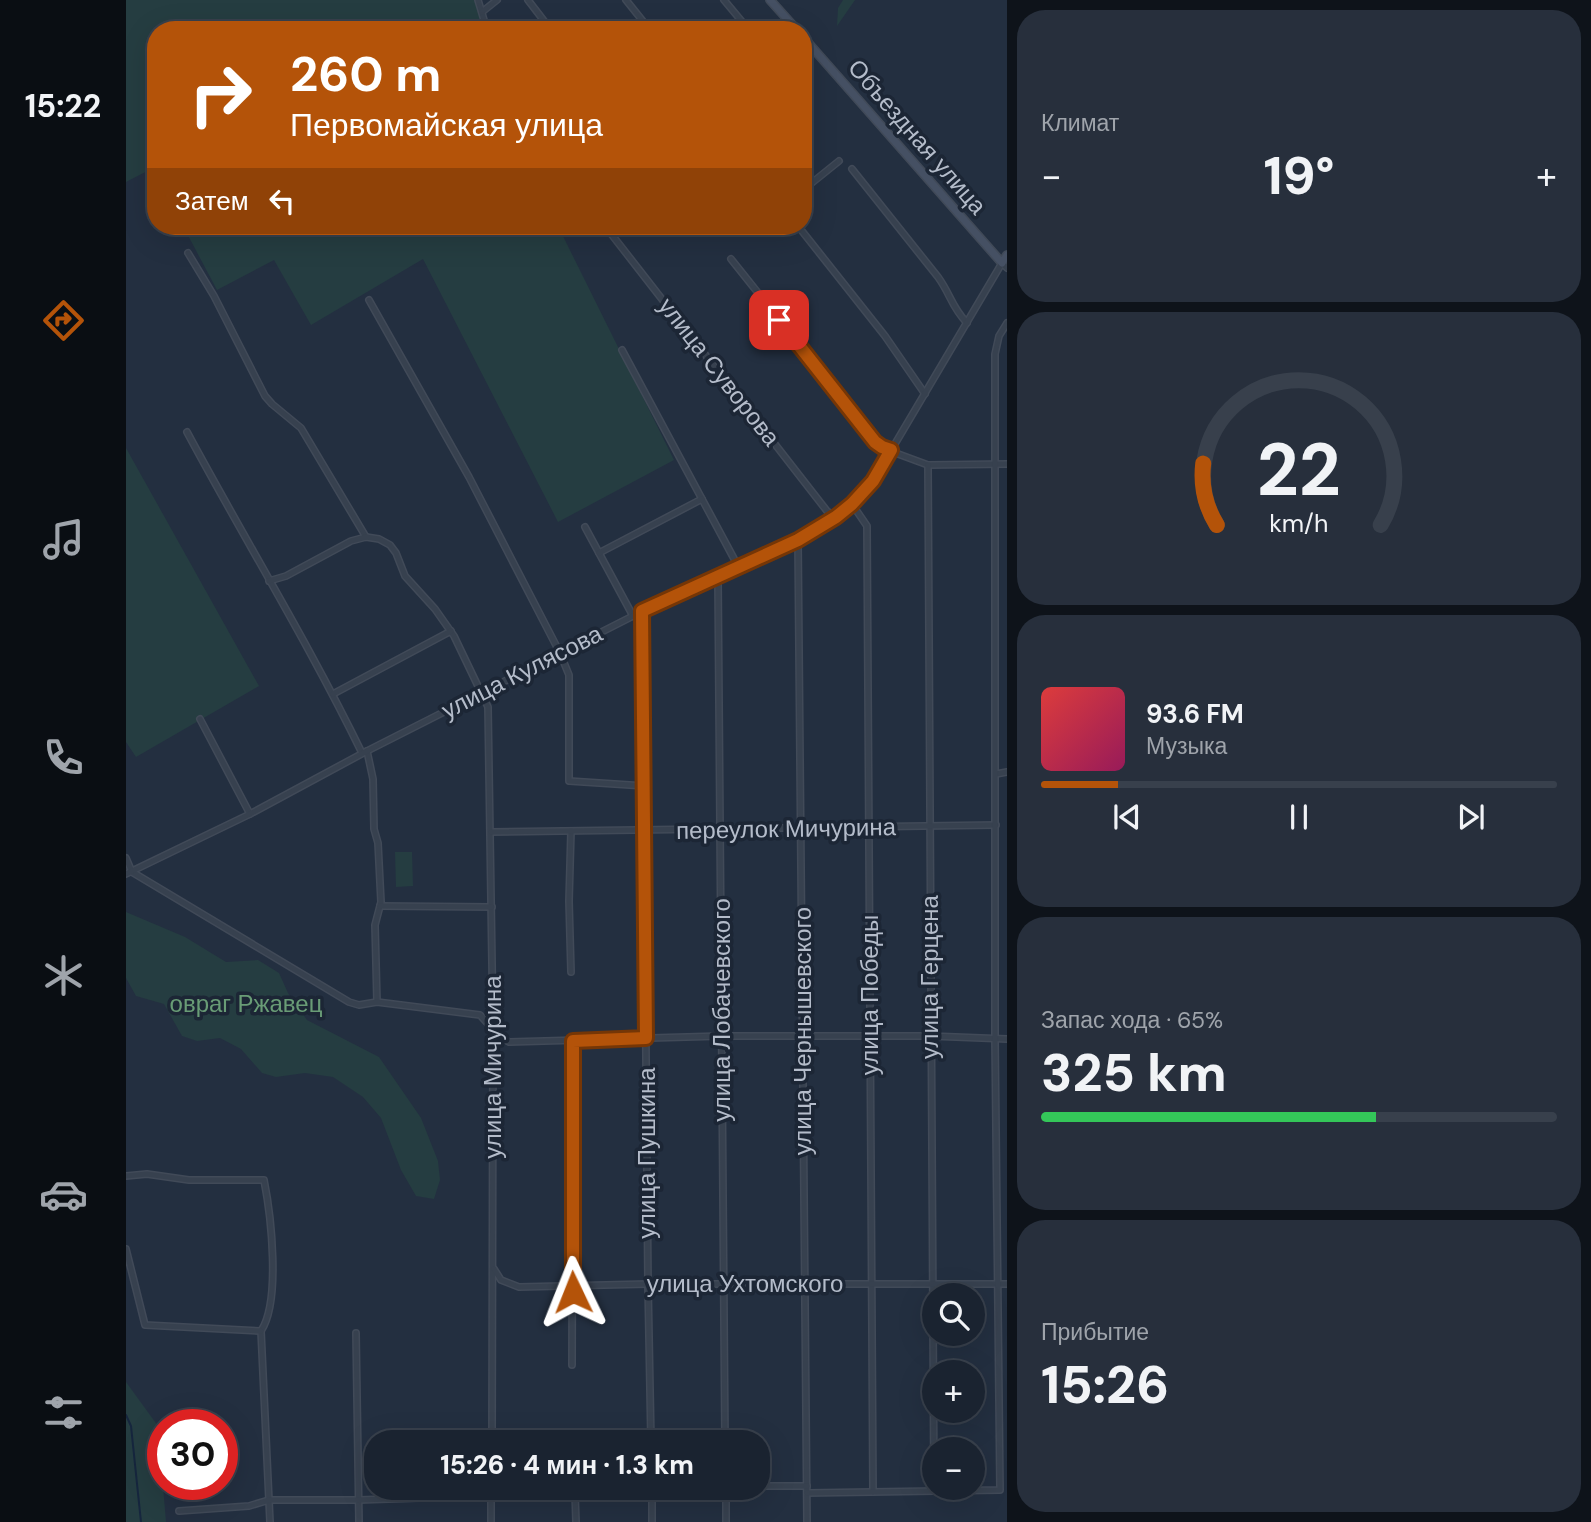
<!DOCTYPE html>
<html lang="ru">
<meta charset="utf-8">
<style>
:root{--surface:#1a2330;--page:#272f3c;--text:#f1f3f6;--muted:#9fa4ab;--line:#38404c;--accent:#b45309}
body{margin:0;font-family:"DM Sans",sans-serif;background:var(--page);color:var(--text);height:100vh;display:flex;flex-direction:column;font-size:26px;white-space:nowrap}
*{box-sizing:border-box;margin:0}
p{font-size:23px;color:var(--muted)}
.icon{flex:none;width:38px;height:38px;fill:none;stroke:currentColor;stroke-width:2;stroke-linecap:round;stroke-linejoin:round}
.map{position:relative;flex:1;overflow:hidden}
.drawer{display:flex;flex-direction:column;gap:10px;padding:10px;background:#0e131a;width:584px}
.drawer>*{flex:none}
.hud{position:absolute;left:21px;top:21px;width:665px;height:214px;border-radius:28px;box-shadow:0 7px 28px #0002,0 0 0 2px var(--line);background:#b45309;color:#fff;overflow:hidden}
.controls{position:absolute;left:796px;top:1283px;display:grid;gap:14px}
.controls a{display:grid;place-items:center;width:63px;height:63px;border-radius:50%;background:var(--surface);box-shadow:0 7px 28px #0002,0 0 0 2px var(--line);font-size:35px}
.speed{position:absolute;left:21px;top:1409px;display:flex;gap:14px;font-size:35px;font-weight:700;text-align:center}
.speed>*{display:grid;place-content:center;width:91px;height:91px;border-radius:50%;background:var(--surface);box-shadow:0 7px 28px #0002,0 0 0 2px var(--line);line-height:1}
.speed .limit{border:10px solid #d22;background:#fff;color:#111}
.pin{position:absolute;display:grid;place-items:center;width:60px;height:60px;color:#fff;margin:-30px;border-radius:14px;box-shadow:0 4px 10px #0006}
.me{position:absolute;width:77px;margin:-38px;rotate:358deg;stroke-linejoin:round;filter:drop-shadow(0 0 5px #0008)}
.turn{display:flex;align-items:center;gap:24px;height:147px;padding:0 28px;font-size:32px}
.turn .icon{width:91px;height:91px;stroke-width:2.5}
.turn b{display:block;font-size:49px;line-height:60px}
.then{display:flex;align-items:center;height:66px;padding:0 28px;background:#0003;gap:14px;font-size:26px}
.big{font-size:52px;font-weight:800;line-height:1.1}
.drawer .tile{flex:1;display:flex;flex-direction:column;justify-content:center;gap:10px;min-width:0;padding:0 24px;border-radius:28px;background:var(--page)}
.drawer .dial{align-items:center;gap:0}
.dial svg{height:182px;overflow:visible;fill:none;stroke:var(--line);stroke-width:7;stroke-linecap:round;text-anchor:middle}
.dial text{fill:var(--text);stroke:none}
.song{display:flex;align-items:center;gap:21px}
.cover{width:84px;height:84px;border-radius:10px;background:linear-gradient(135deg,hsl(0 70% 55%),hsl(330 70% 35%))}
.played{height:7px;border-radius:4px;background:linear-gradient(90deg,var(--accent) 15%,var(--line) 15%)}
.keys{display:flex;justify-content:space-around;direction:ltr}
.heat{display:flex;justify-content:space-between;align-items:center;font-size:38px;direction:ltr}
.charge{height:10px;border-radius:5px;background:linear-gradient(90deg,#34c759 65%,var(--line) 0)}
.trip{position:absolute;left:238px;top:1430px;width:406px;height:70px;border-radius:28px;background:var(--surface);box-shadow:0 7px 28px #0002,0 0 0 2px var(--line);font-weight:800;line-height:70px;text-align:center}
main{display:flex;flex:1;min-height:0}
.tab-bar{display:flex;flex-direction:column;width:126px;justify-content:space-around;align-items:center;background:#0a0e13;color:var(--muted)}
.tab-bar .icon{width:49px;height:49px}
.tab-bar .on{color:var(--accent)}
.tab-bar b{font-size:32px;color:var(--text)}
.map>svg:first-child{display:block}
</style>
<main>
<nav class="tab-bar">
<b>15:22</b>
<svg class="icon on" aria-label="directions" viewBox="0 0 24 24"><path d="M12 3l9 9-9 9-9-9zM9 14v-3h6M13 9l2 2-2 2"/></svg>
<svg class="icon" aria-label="music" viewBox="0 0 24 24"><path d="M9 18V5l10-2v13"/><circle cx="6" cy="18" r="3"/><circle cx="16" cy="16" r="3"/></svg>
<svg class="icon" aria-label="phone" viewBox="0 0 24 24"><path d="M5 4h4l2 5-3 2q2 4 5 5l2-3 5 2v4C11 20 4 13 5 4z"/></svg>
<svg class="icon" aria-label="climate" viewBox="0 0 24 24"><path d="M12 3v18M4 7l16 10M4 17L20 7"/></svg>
<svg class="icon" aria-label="car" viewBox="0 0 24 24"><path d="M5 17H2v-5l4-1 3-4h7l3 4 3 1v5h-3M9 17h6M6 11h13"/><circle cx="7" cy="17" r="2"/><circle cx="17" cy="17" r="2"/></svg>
<svg class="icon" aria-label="filters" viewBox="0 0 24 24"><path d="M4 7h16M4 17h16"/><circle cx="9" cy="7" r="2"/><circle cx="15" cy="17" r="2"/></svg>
</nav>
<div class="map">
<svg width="881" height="1522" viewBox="0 0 881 1522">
<rect width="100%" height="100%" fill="#232f40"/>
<g fill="#253d41">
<path d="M0,0H349L358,30H30V173L27,168L0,182Z"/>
<path d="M717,0H729L711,26L712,8Z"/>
<path d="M57,226H432L548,460L432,522L297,259L185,325L148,260L91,290Z"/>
<path d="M0,448L133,686L10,757L0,742Z"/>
<path d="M269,852H286L287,886L270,887Z"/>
<path d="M0,912L59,937L100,962L132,960L153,973L162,993L181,1020L253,1057L295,1118L312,1161L314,1180L308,1199L290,1196L275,1170L255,1118L237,1097L207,1077L179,1073L150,1077L136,1073L115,1049L94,1038L71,1041L56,1036L38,1004L10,996L0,978Z"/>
<path d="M0,1382L32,1426L40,1522H0Z"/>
</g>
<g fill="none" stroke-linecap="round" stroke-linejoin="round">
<path stroke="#16263e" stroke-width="2" d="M0,1415L5,1426L15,1522"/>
<g stroke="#414a58" stroke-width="8">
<g id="street">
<path d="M352,0L361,30"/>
<path d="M402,0L425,30"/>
<path d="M500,0L524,30"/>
<path d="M598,0L623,30"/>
<path d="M356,12L371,0"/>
<path d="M677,59L689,50"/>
<path d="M726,169L812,277C825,295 825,306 841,323"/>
<path d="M677,190L713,161"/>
<path d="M479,226L701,511L710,517"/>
<path d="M672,226L759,336L799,394"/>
<path d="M62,253L88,296L139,396L146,404L175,428L240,537"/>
<path d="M605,259L756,448L802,465L881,464"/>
<path d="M243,300L343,477L434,653L443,675V781L519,786"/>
<path d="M496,350L613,568"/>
<path d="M61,432C119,540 183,644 236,753"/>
<path d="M802,465L808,1489"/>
<path d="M726,504L741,526L747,1492"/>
<path d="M459,527L507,616"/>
<path d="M672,540L681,1522"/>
<path d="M473,553L576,499"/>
<path d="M592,579L599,1442"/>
<path d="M143,581L160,576L225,541L240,537L253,539L264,545L270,553L279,576L309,609L328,636L362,707L367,1027L366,1442"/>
<path d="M516,611L522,1284L525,1442"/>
<path d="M207,694L325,631"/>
<path d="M74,719L124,814"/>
<path d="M241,751L247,779L248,829L252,843L255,902L249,925L251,1002"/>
<path d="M870,774L881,772"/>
<path d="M445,831L443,901L445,972"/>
<path d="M365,832L870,825"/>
<path d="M0,858L6,872L223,1002L233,1005L251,1002L354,1015L374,1037L383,1042L596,1036H804L881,1039"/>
<path d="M0,874L124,814L241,751L507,616L672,540L726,504L747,481L876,263L881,268"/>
<path d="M254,906L366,907"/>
<path d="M0,1176L21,1174L63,1180H138C145,1215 155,1301 135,1331L144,1522"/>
<path d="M0,1249L19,1325L135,1331"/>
<path d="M368,1269L375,1280L393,1287L522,1284H881"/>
<path d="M230,1333L233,1522"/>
<path d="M446,1365L447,1041"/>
<path d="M632,1486H681"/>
<path d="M365,1488V1522"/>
<path d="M526,1488V1522"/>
<path d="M600,1488V1522"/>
<path d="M449,1493L450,1522"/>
<path d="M681,1493L874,1490L869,1039V354L873,336L881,323"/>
<path d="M53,1511L123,1506L143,1500H233L449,1493L455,1488"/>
</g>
</g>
<g stroke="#414a58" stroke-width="10">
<g id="secondary">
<path d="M644,0L671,30"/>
<path d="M677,37L876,263L881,255"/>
</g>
</g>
<use href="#street" stroke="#37414f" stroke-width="5"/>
<use href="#secondary" stroke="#455063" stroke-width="7"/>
</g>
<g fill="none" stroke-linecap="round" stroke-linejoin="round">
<g stroke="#753606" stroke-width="18">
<path id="route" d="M447,1292V1041L520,1038L516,611L672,540L710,517L726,504L747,481L765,450L756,447L749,442L653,320"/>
</g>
<use href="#route" stroke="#b45309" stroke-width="12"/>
</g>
<g text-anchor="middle" stroke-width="7" stroke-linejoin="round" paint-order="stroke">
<g font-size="24" fill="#b4bcca" stroke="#1c2635">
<text transform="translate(791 137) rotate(49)" y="8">Объездная улица</text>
<text transform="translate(593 372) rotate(52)" y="8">улица Суворова</text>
<text transform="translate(396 672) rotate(-27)" y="8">улица Кулясова</text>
<text transform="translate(660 829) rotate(-1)" y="8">переулок Мичурина</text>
<text transform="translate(804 977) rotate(-90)" y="8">улица Герцена</text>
<text transform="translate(744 995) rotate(-90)" y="8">улица Победы</text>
<text transform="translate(596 1010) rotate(-90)" y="8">улица Лобачевского</text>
<text transform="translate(677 1031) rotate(-90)" y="8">улица Чернышевского</text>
<text transform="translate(367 1067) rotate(-90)" y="8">улица Мичурина</text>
<text transform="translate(521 1153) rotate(-90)" y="8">улица Пушкина</text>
<text x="619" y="1292">улица Ухтомского</text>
</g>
<g font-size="24" fill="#699c76" stroke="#1c2635">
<text x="120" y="1012">овраг Ржавец</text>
</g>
</g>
</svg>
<div class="controls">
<a><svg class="icon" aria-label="search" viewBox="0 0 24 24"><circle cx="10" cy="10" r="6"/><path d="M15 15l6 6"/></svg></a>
<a>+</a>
<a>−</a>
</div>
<div class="speed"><div class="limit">30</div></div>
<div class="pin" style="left:653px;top:320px;background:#d93025"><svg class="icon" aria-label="arrive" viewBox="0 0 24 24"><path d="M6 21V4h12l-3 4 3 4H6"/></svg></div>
<svg class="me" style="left:447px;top:1292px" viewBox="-20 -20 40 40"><path d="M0-17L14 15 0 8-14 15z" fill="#b45309" stroke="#fff" stroke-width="4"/></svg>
<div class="trip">15:26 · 4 мин · 1.3 km</div>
<div class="hud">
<div class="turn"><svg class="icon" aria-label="right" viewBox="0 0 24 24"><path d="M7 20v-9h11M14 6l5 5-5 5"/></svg><div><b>260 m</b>Первомайская улица</div></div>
<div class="then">Затем<svg class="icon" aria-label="left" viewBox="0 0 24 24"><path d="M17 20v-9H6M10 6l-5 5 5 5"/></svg></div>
</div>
</div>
<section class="drawer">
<div class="tile"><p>Климат</p>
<div class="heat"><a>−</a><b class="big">19°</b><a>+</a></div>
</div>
<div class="tile dial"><svg viewBox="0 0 100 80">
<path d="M14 69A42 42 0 1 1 86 69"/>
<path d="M14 69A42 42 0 0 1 8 42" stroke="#b45309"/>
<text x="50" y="56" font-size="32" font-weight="700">22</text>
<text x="50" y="72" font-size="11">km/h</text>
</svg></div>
<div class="tile">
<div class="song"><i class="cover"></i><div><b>93.6 FM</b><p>Музыка</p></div></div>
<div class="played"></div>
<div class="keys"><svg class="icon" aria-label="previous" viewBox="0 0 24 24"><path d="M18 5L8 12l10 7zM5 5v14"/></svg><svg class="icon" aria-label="pause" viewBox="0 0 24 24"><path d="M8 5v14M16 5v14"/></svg><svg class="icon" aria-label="next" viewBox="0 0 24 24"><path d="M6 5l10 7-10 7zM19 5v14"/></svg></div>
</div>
<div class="tile"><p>Запас хода · 65%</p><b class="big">325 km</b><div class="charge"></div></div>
<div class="tile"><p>Прибытие</p><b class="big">15:26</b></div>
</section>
</main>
